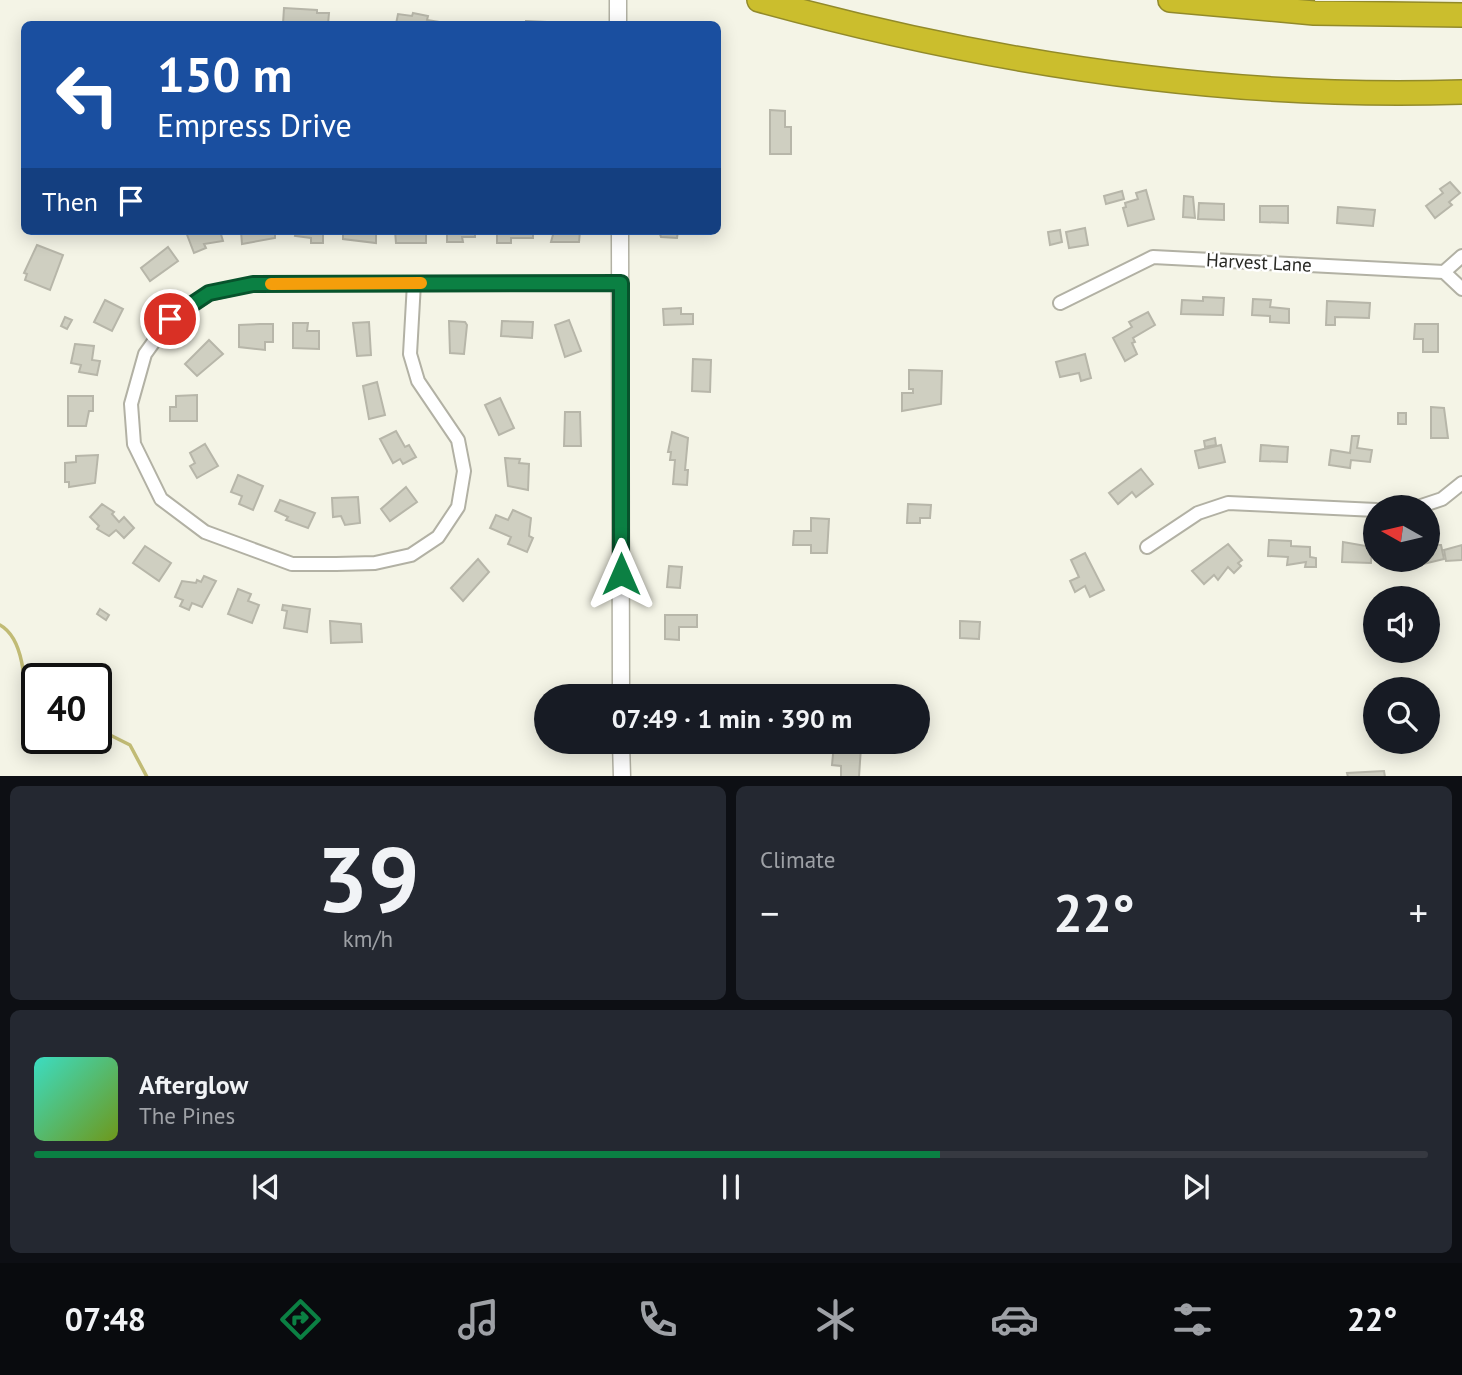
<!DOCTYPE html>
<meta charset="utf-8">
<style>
:root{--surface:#171b24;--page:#242831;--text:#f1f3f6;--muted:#9ea1a6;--line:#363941;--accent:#0b8043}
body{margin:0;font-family:"PT Sans",sans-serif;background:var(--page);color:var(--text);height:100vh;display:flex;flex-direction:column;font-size:26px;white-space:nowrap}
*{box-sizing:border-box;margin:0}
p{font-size:23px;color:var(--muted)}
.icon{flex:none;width:38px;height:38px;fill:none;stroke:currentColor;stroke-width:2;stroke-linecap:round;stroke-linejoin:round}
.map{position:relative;height:776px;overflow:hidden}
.sheet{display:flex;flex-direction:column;gap:10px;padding:10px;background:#0d0f14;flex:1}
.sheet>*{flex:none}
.hud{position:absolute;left:21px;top:21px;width:700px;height:214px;border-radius:10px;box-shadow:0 4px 18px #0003;background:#1a4fa0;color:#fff;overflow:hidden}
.needle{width:46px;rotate:278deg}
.buttons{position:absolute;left:1363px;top:495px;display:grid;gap:14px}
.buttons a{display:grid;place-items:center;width:77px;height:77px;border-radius:50%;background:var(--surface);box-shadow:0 4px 18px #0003;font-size:35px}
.speed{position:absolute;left:21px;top:663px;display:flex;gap:14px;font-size:35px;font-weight:700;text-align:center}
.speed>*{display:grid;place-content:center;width:91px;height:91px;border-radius:50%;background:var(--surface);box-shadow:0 4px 18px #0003;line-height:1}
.speed .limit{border:4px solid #111;border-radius:10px;background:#fff;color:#111}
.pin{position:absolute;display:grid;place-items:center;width:60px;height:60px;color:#fff;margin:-30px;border:4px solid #fff;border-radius:50%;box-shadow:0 2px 7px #0007}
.me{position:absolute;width:77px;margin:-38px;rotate:0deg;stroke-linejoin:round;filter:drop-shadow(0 0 5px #0008)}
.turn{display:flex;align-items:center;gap:24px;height:147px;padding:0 21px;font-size:32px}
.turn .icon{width:91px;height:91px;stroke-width:2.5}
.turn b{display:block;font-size:49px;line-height:60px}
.then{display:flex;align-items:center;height:66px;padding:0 21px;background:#0003;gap:14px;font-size:26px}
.big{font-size:52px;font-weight:700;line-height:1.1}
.sheet .card{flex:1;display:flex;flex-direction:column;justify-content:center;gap:10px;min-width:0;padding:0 24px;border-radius:10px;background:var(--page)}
.sheet .dial{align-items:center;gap:0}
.dial b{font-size:91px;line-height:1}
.song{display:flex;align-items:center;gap:21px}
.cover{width:84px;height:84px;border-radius:10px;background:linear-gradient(135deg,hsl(170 70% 55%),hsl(80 70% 35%))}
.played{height:7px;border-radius:4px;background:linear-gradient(90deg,var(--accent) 65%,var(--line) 65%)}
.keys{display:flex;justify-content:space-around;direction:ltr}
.heat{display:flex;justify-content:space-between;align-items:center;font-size:38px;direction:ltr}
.sheet .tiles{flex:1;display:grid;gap:10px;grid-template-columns:1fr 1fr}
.card:last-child{grid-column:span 2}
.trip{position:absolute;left:534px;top:684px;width:396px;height:70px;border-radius:35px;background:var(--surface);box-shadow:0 4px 18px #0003;font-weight:700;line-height:70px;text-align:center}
.tab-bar{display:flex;height:112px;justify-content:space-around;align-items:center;background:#090b0e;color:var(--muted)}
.tab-bar .icon{width:49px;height:49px}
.tab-bar .on{color:var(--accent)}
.tab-bar b{font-size:32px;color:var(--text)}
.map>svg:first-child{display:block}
</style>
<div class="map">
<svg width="1462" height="777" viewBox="0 0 1462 777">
<rect width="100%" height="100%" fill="#f4f4e6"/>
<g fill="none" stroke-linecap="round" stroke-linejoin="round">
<g stroke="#c1bb75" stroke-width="3.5">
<path d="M0,625C27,640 25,693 26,720L37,728"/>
<path d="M96,728L130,745L147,777"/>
</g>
</g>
<g fill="#cfcfc1" stroke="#b7b6a9" stroke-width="2">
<path d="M284,8L317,10V13H329L328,24H283Z"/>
<path d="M413,13L428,16L427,20L452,24H396L398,14L412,16Z"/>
<path d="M526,21L546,22V24H526Z"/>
<path d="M770,110L785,111V127H791V154H770Z"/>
<path d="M1450,182L1460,193L1449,202L1452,205L1435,218L1426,206L1443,193L1440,189Z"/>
<path d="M1146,190L1154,219L1128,226L1123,208L1126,207L1125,203L1138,199L1136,193Z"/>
<path d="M1122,191L1124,199L1106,204L1104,196Z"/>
<path d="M1184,196L1193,197L1195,218L1183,217Z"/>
<path d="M1199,203L1224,204V220L1198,219Z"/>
<path d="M1260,206H1288V223L1260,222Z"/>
<path d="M1338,207L1375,210L1373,226L1337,223Z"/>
<path d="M1085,228L1088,245L1069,248L1066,232Z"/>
<path d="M1060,230L1062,242L1050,245L1048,232Z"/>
<path d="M220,231L223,241L204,244L206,248L194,253L186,232Z"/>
<path d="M241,231H275V238L242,244Z"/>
<path d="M296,231H323V243H311V238L295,236Z"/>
<path d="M343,231H376V243L343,239Z"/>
<path d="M395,231H426V243H396Z"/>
<path d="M447,231H475V237H462L463,242H447Z"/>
<path d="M497,231H533V238H511V243H497Z"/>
<path d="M554,231H580L579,242H551Z"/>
<path d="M659,231H678L677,238L661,237Z"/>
<path d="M37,245L63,255L50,290L25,280L27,274L24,273Z"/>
<path d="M168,247L178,261L150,281L141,268Z"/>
<path d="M1203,297L1224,298L1223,315L1181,314L1182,300L1203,301Z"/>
<path d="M1253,299L1271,300L1270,307L1289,309V323L1270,322V316L1252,315Z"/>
<path d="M105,300L123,309L112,331L94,322Z"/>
<path d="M1327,301L1370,303L1369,318L1335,317V325H1326Z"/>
<path d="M681,308V314H693V324L664,325L663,309Z"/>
<path d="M1148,312L1155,325L1133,338L1135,342L1132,343L1137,354L1125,361L1113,338L1132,327L1129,322Z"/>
<path d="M65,317L72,320L67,329L61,326Z"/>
<path d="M569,320L581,351L565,357L555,325Z"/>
<path d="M449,321L465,322L467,325L464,354L450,353Z"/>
<path d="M502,321L533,322L532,338L501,336Z"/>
<path d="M369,322L371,355L357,356L353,323Z"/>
<path d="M293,323H308L307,331H319V349L293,348Z"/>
<path d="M260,324H273V342H265V350L239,347V325Z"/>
<path d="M1415,324H1438V352H1423V339H1414Z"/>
<path d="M209,340L223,354L197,376L185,364Z"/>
<path d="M75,344L94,346L92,360L100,361L97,375L79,372L81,365L71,363Z"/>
<path d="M1085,354L1091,378L1081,381L1079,373L1060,377L1056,362Z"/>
<path d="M693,359L711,360L710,392L692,391Z"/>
<path d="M909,370L942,371L941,404L902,411V393H913V389H909Z"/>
<path d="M377,382L385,415L369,419L363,386Z"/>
<path d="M197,395V421H170V407H176V396Z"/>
<path d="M68,396H93V411H89L86,426H68Z"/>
<path d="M500,398L514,428L499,435L485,405Z"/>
<path d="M1431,407L1444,408L1448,438H1431Z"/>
<path d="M565,412H580L581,446H564Z"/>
<rect x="1398" y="413" width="8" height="11"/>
<path d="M396,431L405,447L409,445L416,457L403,464L400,459L393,463L380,439Z"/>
<path d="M672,432L688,438L685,470H688L687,485L673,484L675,460H670L671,452H668Z"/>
<path d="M1352,436H1359L1357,448L1372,450L1370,462L1351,460L1350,468L1329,465L1331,450L1350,453Z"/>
<path d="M1215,438L1216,445L1205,447L1204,441Z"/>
<path d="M205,444L218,466L197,478L190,466L195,463L190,453Z"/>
<path d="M1221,445L1225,462L1199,468L1195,451Z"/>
<path d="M1261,445L1288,447L1287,462L1260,461Z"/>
<path d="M98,455L95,483L69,487V482H65V463L76,462V456Z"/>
<path d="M505,458L520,459L519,463L529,464L528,490L508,486Z"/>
<path d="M1141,469L1153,484L1136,497L1132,492L1118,504L1109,493Z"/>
<path d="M238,475L263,486L253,510L239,504L242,496L231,492Z"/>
<path d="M406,487L417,502L390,521L381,509Z"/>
<path d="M358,497L360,523L345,525L341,516L333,517L332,498Z"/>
<path d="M280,500L315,513L308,528L286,520L288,517L275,511Z"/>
<path d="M102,504L114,512L112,514L119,522L124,517L134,528L124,538L116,530L109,536L97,529L99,526L90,517Z"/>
<path d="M908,504L931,505L930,518H920V523H907Z"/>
<path d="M513,510L531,518L529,536L533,538L527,552L508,544L511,537L490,528L496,515L508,520Z"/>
<path d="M811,518L829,519L827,553H811V545H793L794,531H811Z"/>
<path d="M1269,540L1291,541V546L1310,547V557L1316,558V567H1305L1306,562L1287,565L1288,557L1268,556Z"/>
<path d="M1343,542L1372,547L1371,563L1342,562Z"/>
<path d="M1228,544L1242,560L1238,563L1241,566L1234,573L1228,567L1218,580L1214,575L1204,584L1192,571Z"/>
<path d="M1431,545H1441L1444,559L1419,565L1418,560H1428V546Z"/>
<path d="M1462,545V560L1446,561L1444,550Z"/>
<path d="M145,546L171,563L159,581L133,563Z"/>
<path d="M1085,553L1104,590L1090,597L1085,586L1075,592L1070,581L1079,577L1071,560Z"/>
<path d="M478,559L489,572L463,601L451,588Z"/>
<path d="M669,566L682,567L680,588L667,587Z"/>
<path d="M204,576L216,581L202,607L192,603L189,610L180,606L183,600L175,597L182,581L196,583L197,580L201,582Z"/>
<path d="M238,589L251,594L248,601L259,605L252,623L228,614Z"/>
<path d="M283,605L310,609L307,632L284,628L287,611L282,610Z"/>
<path d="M100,609L109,615L106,620L97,614Z"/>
<path d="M665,615H697V627H679V640L665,639Z"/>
<path d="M330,621L361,624L362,642L331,643Z"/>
<path d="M960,621L980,622L979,639L960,638Z"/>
<path d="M834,744L849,745V748L861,747L859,777H841V766L832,765Z"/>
<path d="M1384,771L1385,777H1348L1347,773Z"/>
</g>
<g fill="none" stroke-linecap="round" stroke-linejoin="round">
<g stroke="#b2b1a4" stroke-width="16">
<g id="minor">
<path d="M1444,272L1462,256"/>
<path d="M414,283L410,354L418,381L458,440L464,471L458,507L438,537L411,555L375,563L336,564H292L205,532L161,499L134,444L131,404L145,354L170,319L209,294L253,284L621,283"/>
<path d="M1060,303L1153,257L1444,272L1462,289"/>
<path d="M1415,508L1442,499L1462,483"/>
<path d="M1147,547L1198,513L1228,503L1376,510"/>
</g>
</g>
<g stroke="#b2b1a4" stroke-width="19">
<g id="tertiary">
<path d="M618,0V24"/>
<path d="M620,231L621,696"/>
<path d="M621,742L622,777"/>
</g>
</g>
<g stroke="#928a2a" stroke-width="26">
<g id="motorway">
<path d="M759,0C988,63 1224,100 1462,92"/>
<path d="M1170,0L1314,13L1462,15"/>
</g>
</g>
<use href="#minor" stroke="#fff" stroke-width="12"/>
<use href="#tertiary" stroke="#fff" stroke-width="16"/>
<use href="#motorway" stroke="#cbbe2d" stroke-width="23"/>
</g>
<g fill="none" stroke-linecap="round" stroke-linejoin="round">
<g stroke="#07532c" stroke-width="18">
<path id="route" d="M170,319L209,293L253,284L621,283V574"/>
</g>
<use href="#route" stroke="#0b8043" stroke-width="12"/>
<path stroke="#f59e0b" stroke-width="12" d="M271,284L421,283"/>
</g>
<g text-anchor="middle" stroke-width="5" stroke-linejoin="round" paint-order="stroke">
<g font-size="19" fill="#292924" stroke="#fff">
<text transform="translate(1259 262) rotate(3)" y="7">Harvest Lane</text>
</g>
</g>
</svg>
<div class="buttons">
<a><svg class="needle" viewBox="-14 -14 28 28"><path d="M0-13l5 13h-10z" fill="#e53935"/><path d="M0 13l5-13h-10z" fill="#9ea1a6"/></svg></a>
<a><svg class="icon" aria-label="sound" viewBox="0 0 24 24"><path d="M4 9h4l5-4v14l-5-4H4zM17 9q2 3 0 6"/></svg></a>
<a><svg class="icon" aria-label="search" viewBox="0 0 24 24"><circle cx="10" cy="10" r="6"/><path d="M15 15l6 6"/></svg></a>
</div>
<div class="speed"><div class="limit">40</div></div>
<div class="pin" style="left:170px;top:319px;background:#d93025"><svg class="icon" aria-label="arrive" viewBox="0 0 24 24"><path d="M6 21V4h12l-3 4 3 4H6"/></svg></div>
<svg class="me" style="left:621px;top:574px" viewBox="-20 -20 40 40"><path d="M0-17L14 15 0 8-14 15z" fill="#0b8043" stroke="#fff" stroke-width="4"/></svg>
<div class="trip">07:49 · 1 min · 390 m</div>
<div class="hud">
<div class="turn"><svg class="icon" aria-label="left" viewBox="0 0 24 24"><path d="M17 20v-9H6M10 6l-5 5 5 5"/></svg><div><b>150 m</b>Empress Drive</div></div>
<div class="then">Then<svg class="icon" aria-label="arrive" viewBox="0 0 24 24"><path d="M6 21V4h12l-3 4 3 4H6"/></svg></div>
</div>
</div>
<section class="sheet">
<div class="tiles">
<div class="card dial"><b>39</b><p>km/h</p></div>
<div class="card"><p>Climate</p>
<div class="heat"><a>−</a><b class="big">22°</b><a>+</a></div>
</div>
<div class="card">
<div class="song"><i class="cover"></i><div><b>Afterglow</b><p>The Pines</p></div></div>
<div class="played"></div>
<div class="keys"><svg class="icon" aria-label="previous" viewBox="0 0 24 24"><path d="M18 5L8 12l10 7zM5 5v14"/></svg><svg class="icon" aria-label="pause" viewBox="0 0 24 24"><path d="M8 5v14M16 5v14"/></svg><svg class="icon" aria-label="next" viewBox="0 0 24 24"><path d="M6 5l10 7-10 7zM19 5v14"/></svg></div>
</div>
</div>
</section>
<nav class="tab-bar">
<b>07:48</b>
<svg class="icon on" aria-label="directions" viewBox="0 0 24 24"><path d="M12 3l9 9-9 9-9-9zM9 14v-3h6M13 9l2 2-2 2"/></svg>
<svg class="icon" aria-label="music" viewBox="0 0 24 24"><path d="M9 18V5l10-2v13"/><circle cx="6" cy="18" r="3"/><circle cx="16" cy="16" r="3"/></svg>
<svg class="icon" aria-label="phone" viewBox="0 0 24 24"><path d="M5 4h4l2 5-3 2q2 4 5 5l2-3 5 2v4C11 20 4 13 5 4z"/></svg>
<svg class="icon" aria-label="climate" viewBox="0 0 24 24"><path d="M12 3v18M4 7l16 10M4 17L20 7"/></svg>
<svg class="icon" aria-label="car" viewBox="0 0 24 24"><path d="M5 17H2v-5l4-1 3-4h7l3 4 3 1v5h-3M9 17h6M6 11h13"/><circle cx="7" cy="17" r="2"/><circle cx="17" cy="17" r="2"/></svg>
<svg class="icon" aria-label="filters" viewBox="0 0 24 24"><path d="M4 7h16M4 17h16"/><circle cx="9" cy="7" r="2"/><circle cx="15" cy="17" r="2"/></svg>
<b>22°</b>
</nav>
